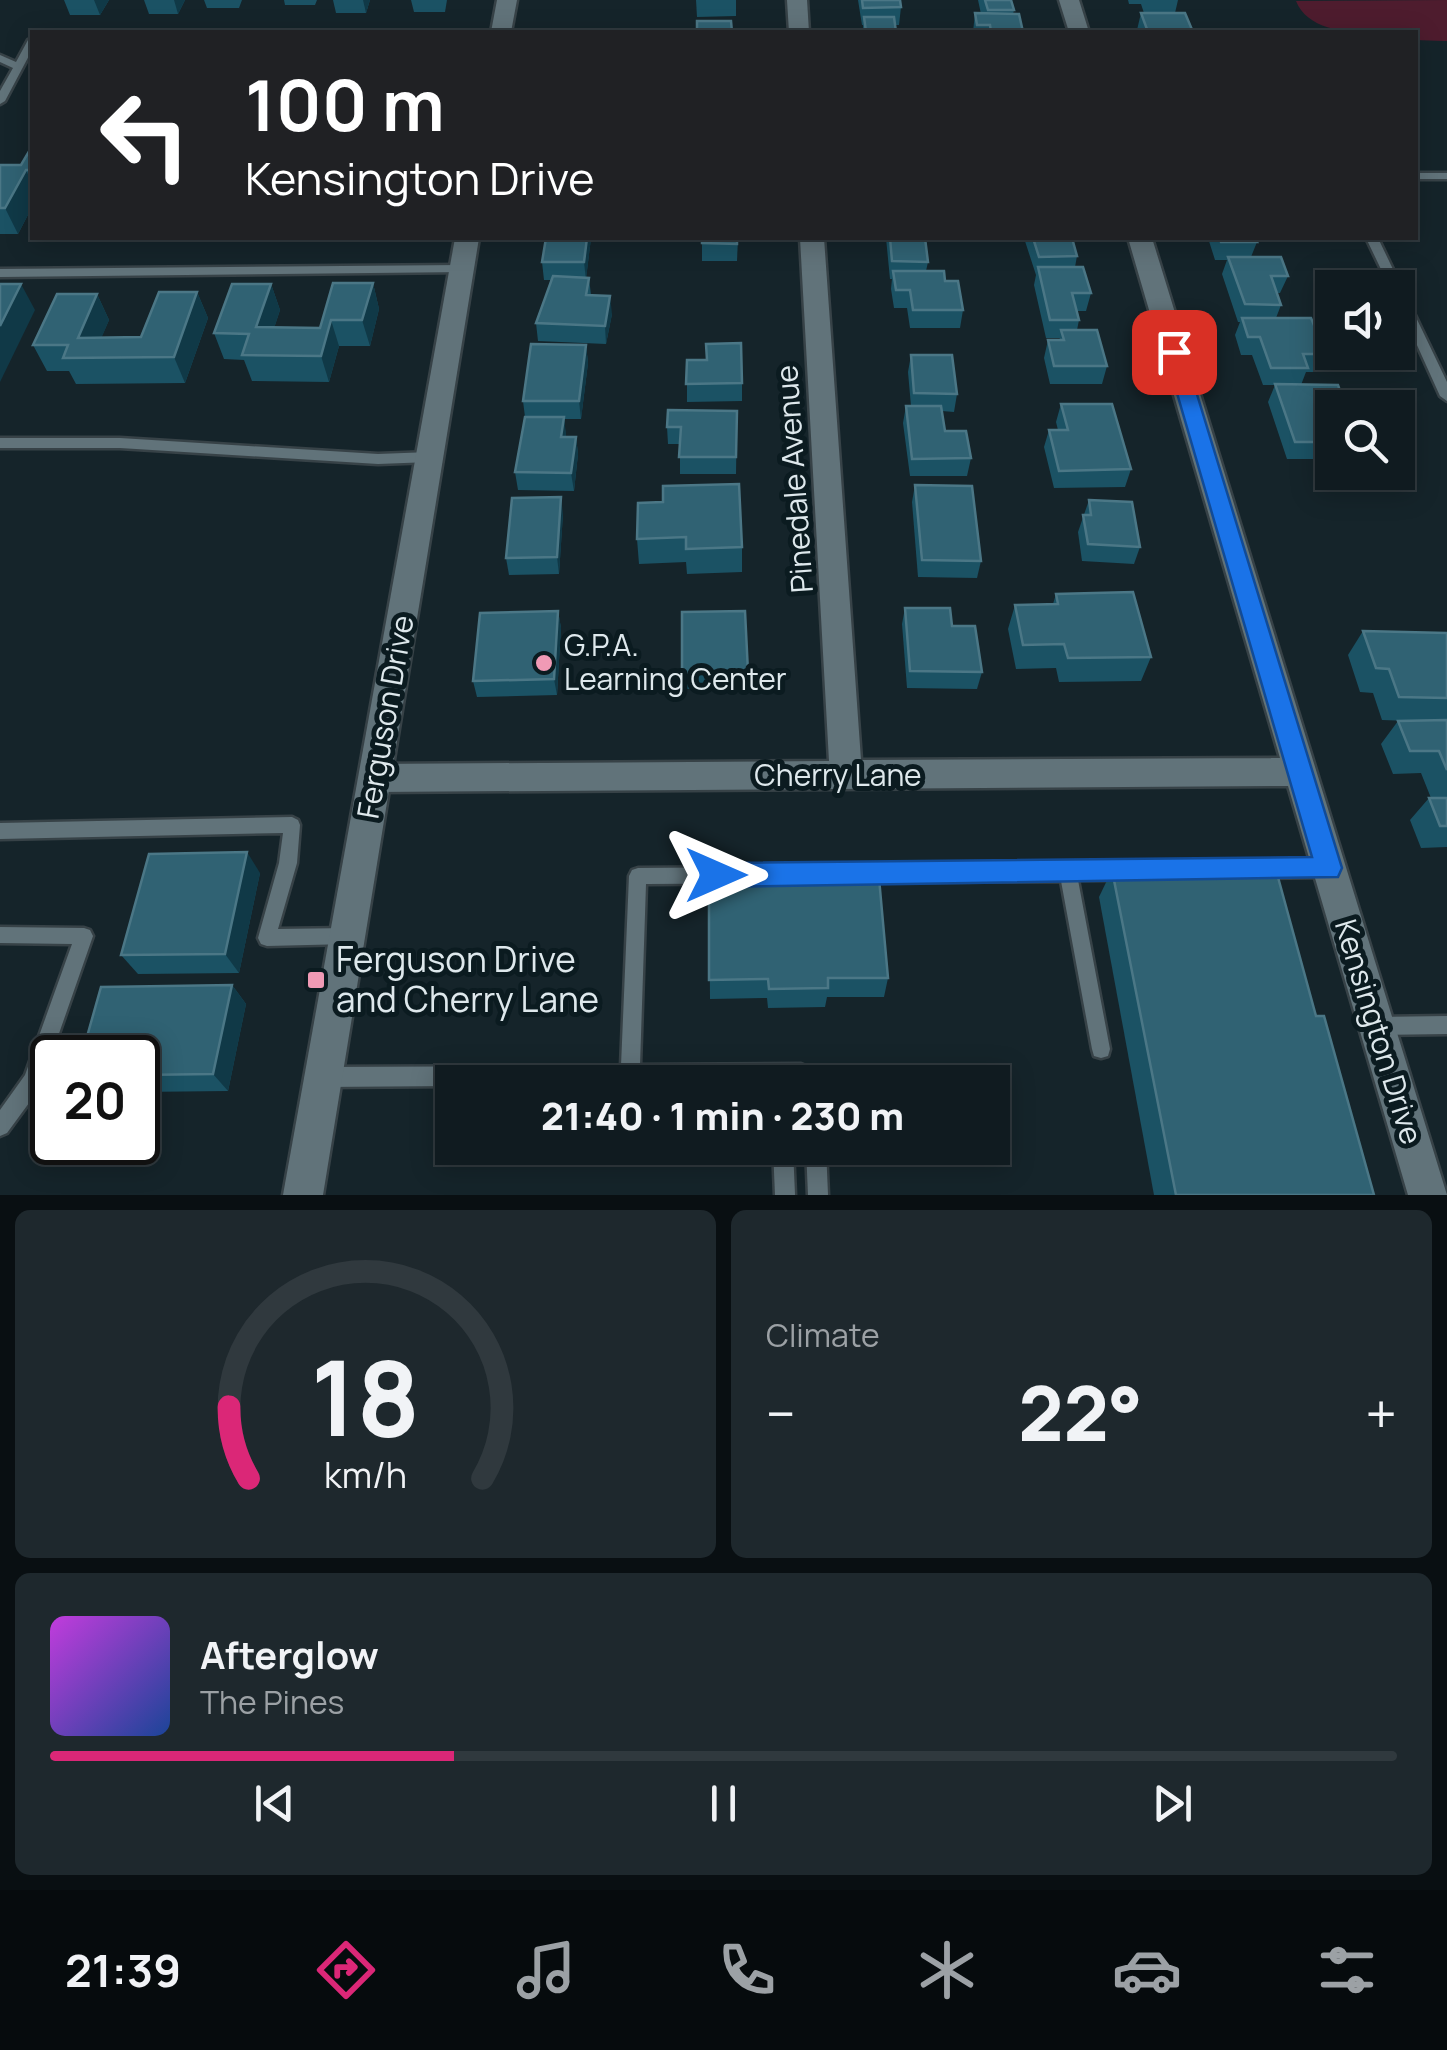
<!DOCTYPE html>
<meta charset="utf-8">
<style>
:root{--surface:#101b20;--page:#1e282d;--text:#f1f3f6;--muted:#9ca1a5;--line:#30393e;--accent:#db2777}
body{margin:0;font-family:Manrope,sans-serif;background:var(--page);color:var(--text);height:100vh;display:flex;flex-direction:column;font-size:38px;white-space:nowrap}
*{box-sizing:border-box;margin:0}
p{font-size:32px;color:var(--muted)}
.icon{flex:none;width:55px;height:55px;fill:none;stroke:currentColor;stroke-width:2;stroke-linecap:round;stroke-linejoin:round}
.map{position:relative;height:1195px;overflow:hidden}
.panel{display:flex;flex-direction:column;gap:15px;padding:15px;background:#090f12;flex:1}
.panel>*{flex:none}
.guide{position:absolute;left:30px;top:30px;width:1388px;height:210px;border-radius:0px;box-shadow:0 5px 25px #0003,0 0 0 2px var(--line);background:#202124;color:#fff;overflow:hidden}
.buttons{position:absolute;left:1315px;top:270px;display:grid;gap:20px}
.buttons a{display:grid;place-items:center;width:100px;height:100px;border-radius:0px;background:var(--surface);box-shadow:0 5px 25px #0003,0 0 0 2px var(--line);font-size:50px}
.speed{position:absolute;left:30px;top:1035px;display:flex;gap:20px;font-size:50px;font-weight:700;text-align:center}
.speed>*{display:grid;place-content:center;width:130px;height:130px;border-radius:50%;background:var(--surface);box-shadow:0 5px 25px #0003,0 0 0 2px var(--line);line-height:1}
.speed .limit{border:5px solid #111;border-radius:15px;background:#fff;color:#111}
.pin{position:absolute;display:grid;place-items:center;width:85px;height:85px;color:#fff;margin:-42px;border-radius:20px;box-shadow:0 5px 15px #0006}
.me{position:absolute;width:110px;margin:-55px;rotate:90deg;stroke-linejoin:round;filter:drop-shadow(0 0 8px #0008)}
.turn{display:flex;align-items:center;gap:35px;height:210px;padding:0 50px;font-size:45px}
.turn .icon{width:130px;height:130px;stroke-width:2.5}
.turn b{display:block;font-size:70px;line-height:85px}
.big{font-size:75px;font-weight:800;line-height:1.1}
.panel .tile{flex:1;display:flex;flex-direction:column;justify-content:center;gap:15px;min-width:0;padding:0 35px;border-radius:15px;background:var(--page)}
.panel .dial{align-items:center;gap:0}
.dial svg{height:260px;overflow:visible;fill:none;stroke:var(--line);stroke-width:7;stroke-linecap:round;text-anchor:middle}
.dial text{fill:var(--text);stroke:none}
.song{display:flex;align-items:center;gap:30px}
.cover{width:120px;height:120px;border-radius:15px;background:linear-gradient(135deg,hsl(290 70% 55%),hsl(220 70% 35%))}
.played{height:10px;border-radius:5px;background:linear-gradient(90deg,var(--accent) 30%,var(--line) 30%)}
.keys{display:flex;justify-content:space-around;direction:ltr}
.heat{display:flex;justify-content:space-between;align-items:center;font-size:55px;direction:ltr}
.panel .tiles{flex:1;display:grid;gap:15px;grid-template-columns:1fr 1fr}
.tile:last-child{grid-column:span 2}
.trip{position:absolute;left:435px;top:1065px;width:575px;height:100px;border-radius:0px;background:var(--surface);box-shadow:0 5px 25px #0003,0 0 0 2px var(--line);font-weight:800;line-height:100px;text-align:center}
.tab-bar{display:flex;height:160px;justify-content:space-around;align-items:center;background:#060b0d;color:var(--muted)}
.tab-bar .icon{width:70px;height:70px}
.tab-bar .current{color:var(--accent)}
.tab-bar b{font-size:45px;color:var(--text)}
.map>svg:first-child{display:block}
</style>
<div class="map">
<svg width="1447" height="1195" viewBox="0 0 1447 1195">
<rect width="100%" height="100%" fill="#15242a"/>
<path fill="#4e1c2e" d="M1447,0V41H1443L1415,40V32C1380,32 1312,41 1296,1Z"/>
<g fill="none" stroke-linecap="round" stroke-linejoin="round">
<g stroke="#374247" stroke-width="5">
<g id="lane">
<path d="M32,39V50L5,101L0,104V91L13,68L0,62V55L16,62L28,40Z"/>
<rect x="1415" y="173" width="32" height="6"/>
<path d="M1366,238H1378L1447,382V401L1440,396L1398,303V288H1390Z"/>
<path d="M461,265L467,269L465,272L0,277V269Z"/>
<path d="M0,438H120L378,454L430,452L437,457L430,462L378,464L120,448H0Z"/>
<path d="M292,817L298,820L300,825L297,863L278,929L349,928L355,930L358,936L355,942L349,944L267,946L261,944L258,938L279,863L283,833L0,839V823Z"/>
<path d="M1329,861L1335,863L1338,869L1335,875L1329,877L1183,879L1177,877L1174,871L1177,865L1183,863Z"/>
<path d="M1130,864L1136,866L1139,872L1136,878L1130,880H1078L1110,1049L1108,1056L1101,1058L1094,1056L1092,1049L1061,881L646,884L640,1065L801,1064L808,1067L810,1082H452V1086L324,1087L317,1084L314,1077L317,1070L324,1067L621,1066L629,876L632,870L638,868Z"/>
<path d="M0,927L84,928L90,930L93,936L40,1088L7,1133L0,1136V1110L25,1075L72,944L0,943Z"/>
<path d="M1447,1016V1034L1376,1035L1369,1033L1367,1026L1369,1019L1376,1017Z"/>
<path d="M773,1148H793L795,1195H775Z"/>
<path d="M806,1148H826L828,1195H808Z"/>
</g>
</g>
<g stroke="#374247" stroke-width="5">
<g id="street">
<path d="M787,0H807L809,32H789Z"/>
<path d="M1059,0H1079L1089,32H1069Z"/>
<path d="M800,238H824L861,760L1280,758L1128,238H1152L1447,1195H1408L1288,786L376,792L364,788L359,778L364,768L376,764L829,761Z"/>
</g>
</g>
<g stroke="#374247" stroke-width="5">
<g id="secondary">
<path d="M497,0H517L511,32H491Z"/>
<path d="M455,238H479L323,1195H283Z"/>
</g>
</g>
<use href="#lane" fill="#61737a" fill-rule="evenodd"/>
<use href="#street" fill="#61737a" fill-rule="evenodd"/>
<use href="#secondary" fill="#61737a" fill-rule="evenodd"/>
</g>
<g fill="#1b5264">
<path d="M64,0H109L100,15H70Z"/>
<path d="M144,0H185L178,14H149Z"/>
<path d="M204,0H242L239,8H207Z"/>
<path d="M284,0H317L315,5H285Z"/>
<path d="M333,0H370L366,13H336Z"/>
<path d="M411,0H447L445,12H414Z"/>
<path d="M696,0H736V16L697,17Z"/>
<path d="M858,0H900L901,7L899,25H895L896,32H863V25H862Z"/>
<path d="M978,0H1011L1014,10L1013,14L1023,32H973L975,13L981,14Z"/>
<path d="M1128,0H1178L1175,13L1193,32H1138L1137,30L1141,13H1144L1141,4H1129Z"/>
<path d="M32,148V207L18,234H0V165H21Z"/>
<path d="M591,238L586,278H589L591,295L612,314L606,344L538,341L536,323L552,280H544L542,262Z"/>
<path d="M702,238H738L737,261H702Z"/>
<path d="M886,238H925L928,262L926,271L945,281L963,310L960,328H910L907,308H894L891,289L892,279H890Z"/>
<path d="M1024,238H1072L1077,256L1075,267L1091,293L1086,311H1077L1079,320L1077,330L1107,366L1102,384H1050L1044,358L1048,340H1059L1060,338H1046L1034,285L1036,275Z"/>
<path d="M1208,238H1264L1263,240H1256L1257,242L1251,257L1288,276L1280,293H1277L1281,305L1276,318L1326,354L1318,372H1306L1301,385L1332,408V445L1325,459H1287L1268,402L1275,385H1263L1252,355H1241L1235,335L1240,322H1238L1222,274L1227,260H1215Z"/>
<path d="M373,283L379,309L370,346H339L329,382L252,381L244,360L224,359L214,333L271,284L280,310L274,328H320Z"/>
<path d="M197,292L208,318L185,383L76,384L69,371H47L33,345L97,294L109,320L101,338L141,337Z"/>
<path d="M586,345L588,363L581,419H564L566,437H576L578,454L574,491L518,490L515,472L525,417L523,401Z"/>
<path d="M911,355L957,394L954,412L942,411L945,431L971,458L967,476H910L903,423L906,406H911L908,372Z"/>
<path d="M687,360H706L742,383V401L687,402Z"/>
<path d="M1061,404L1131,469L1125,487L1054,488L1044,447L1049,430H1058L1056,422Z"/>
<path d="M737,411L736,474H680V444H668L667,427Z"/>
<path d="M915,485L981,561L977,578L918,577L912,502Z"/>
<path d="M1089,500L1140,547L1134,564L1082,561L1078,532Z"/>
<path d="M638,503L742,547V572L687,574L686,562L639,564L637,539Z"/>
<path d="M563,514L559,574L509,575L506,558Z"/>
<path d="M1056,594L1151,657L1141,681L1059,682L1056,668L1016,669L1008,629L1015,605L1053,604Z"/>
<path d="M905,608L952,626L982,672L977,689L907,688L902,624Z"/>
<path d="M558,611L561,628L557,695L477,697L473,681Z"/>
<path d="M1363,631L1447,633V847L1421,848L1410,820L1429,798H1431L1421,773L1393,774L1381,744L1398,721H1410L1382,720L1373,693L1360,692L1348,655Z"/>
<path d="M748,672L747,688L683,689L682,673Z"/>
<path d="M1112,870L1316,1016L1374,1195H1154L1099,897Z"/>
<path d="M260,873L239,973L138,974L121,955Z"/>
<path d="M709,880L888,978L884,997H827L825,1007L768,1008L767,998L710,999Z"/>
<path d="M232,985L246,1004L228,1091L138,1092V1058Z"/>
</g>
<g fill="#103947">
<path d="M94,0H109L100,15Z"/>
<path d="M174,0H185L178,14Z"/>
<path d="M363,0H370L366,13Z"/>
<path d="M26,170L32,183V207L18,234L5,208Z"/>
<path d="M587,238H591L586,280L584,262Z"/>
<path d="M373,283L379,309L370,346L362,320Z"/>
<path d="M21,284L35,310L0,382V326Z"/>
<path d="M271,284L280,310L266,353L256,327Z"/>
<path d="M197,292L208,318L185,383L174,357Z"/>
<path d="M97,294L109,320L93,358L78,338Z"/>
<path d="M610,296L612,314L606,344L605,326Z"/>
<path d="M331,320L339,346L329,382L321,356Z"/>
<path d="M586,345L588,363L581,419L579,401Z"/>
<path d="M564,417L566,435L563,454L561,437Z"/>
<path d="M576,437L578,454L574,491L571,473Z"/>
<path d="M561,497L563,514L559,574L557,557Z"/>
<path d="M558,611L561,628L557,695L554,679Z"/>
<path d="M247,852L260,873L239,973L225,954Z"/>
<path d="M232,985L246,1004L228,1091L213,1074Z"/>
</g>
<g fill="#306273" stroke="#4b7786" stroke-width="2.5">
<path d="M862,0H900L901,7L863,8Z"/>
<path d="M985,0H1011L1014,10H988Z"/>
<path d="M975,13L1019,14L1023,32H991L990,25H977Z"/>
<path d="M1141,13H1185L1193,32H1148Z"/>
<path d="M864,17H894L896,32H866Z"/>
<path d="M697,21H731L732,32H697Z"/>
<path d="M587,30L617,31L616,32H586Z"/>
<path d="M31,148H32V170H26L5,208H0V165H21Z"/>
<path d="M546,238H587L584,262H542Z"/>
<path d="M702,238H737V244L702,243Z"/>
<path d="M890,238H925L928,262L892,261Z"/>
<path d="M1033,238H1072L1077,256L1039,257Z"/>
<path d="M1219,238H1255L1257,242H1221Z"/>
<path d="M1228,257H1281L1288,276H1271L1281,305L1245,304Z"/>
<path d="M1038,267H1083L1091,293H1072L1079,320H1050Z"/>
<path d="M893,271H944L945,281H958L963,310H913L910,290H896Z"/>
<path d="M553,276L589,278L586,295L610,296L605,326L536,323Z"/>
<path d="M333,283H373L362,320H331L321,356L242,355L249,334L214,333L232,284H271L256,327L320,328Z"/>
<path d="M0,284H21L0,326Z"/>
<path d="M159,292H197L174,357L63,358L68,345H33L57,294H97L78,338L141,337Z"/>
<path d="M1242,318H1311L1326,354H1303L1308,368H1271L1260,337H1248Z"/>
<path d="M1061,330H1097L1107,366H1054L1048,340H1064Z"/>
<path d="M741,343L742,383L686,384L687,360H707L706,344Z"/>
<path d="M531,344L586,345L579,401H523Z"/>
<path d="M911,355H952L957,394L914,393Z"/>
<path d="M1275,384L1338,385L1346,408H1332V420L1326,419L1332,442H1295Z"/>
<path d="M1061,404H1112L1131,469L1059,471L1049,430H1068Z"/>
<path d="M906,406H941L945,431H966L971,458L912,459Z"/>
<path d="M668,410L737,411L736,457H679L681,427H667Z"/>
<path d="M525,417H564L561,437H576L571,473L515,472Z"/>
<path d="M739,484L742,547L686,549V537L637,539L638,503L663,502V486Z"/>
<path d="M915,485L972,486L981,561L922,560Z"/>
<path d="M561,497L557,557L506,558L512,498Z"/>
<path d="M1089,500L1132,502L1140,547L1088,544L1083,515H1091Z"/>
<path d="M1133,592L1151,657L1068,658L1064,644L1023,645L1015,605L1058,604L1056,594Z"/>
<path d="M905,608H950L952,626H975L982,672L910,671Z"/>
<path d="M558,611L554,679L473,681L480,613Z"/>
<path d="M745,611L748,672L682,673V612Z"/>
<path d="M1363,631L1447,633V698L1399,697L1389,669L1376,668Z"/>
<path d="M1447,720V770L1439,751H1410L1398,721Z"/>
<path d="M1429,798H1447V826H1440Z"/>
<path d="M247,852L225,954L121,955L149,854Z"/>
<path d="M1112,870H1276L1316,1016H1324L1374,1195H1176Z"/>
<path d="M879,878L888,978H828V988L769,989L768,979L709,980V880Z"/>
<path d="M232,985L213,1074L138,1075V1058H81L101,987Z"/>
</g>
<path fill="#1a73e8" stroke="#114b97" stroke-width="2.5" d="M1174,345L1184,352L1342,868L1338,877L716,887L707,884L703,875L707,866L716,863L1312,857L1165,352Z"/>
<g fill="#f09ab5" stroke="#0b1b20" stroke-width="4">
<circle cx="544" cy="663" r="10"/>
<rect x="306" y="970" width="20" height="20" rx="5"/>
</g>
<g text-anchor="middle" stroke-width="10" stroke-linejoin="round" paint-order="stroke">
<g font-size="30" fill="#dee8ec" stroke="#0b1b20">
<text transform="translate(795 479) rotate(-94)" y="10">Pinedale Avenue</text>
<text transform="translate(386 717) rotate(-80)" y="10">Ferguson Drive</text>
<text x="838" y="786">Cherry Lane</text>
<text transform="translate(1378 1032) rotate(73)" y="10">Kensington Drive</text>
</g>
<g font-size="30" fill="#dee8ec" stroke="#0b1b20" text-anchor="start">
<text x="564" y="656">G.P.A.<tspan x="564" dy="34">Learning Center</tspan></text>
</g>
<g font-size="35" fill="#dee8ec" stroke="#0b1b20" text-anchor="start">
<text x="336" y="972">Ferguson Drive<tspan x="336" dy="40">and Cherry Lane</tspan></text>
</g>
</g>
</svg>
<div class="buttons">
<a><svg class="icon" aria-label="sound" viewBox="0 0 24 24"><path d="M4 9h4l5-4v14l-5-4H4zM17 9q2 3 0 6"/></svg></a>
<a><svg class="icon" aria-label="search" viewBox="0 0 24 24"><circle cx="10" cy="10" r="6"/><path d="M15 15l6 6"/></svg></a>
</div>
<div class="speed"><div class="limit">20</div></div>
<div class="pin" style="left:1174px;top:352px;background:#d93025"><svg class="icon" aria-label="arrive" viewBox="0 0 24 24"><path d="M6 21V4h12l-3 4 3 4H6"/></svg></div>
<svg class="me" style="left:716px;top:875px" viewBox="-20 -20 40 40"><path d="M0-17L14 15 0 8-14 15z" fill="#1a73e8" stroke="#fff" stroke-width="4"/></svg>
<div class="trip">21:40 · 1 min · 230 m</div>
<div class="guide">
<div class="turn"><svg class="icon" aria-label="left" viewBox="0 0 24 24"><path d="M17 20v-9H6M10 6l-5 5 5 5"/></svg><div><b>100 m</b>Kensington Drive</div></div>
</div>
</div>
<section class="panel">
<div class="tiles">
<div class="tile dial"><svg viewBox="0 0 100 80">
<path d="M14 69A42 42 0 1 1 86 69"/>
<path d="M14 69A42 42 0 0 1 8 47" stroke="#db2777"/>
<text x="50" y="56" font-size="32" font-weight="700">18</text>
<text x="50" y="72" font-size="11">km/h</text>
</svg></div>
<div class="tile"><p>Climate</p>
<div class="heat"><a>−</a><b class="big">22°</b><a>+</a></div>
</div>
<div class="tile">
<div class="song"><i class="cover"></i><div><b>Afterglow</b><p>The Pines</p></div></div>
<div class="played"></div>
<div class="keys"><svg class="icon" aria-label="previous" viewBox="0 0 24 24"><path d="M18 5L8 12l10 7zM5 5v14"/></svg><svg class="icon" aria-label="pause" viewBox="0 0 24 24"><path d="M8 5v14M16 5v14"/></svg><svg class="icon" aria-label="next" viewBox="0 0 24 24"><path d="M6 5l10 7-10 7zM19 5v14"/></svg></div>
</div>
</div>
</section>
<nav class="tab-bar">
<b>21:39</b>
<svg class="icon current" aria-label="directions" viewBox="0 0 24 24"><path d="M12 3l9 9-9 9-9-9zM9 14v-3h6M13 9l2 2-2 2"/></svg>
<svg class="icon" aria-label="music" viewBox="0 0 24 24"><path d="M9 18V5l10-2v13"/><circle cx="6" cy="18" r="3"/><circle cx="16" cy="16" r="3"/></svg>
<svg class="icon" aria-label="phone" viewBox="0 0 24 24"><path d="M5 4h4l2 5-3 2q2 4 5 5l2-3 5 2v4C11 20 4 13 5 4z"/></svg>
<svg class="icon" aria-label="climate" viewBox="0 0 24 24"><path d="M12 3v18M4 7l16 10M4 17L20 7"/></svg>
<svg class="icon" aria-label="car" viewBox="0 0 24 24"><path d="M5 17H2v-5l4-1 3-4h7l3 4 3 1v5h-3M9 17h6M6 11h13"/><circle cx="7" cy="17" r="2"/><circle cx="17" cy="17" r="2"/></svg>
<svg class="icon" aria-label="filters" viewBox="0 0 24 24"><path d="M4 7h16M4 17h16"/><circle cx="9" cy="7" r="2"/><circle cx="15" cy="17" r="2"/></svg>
</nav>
